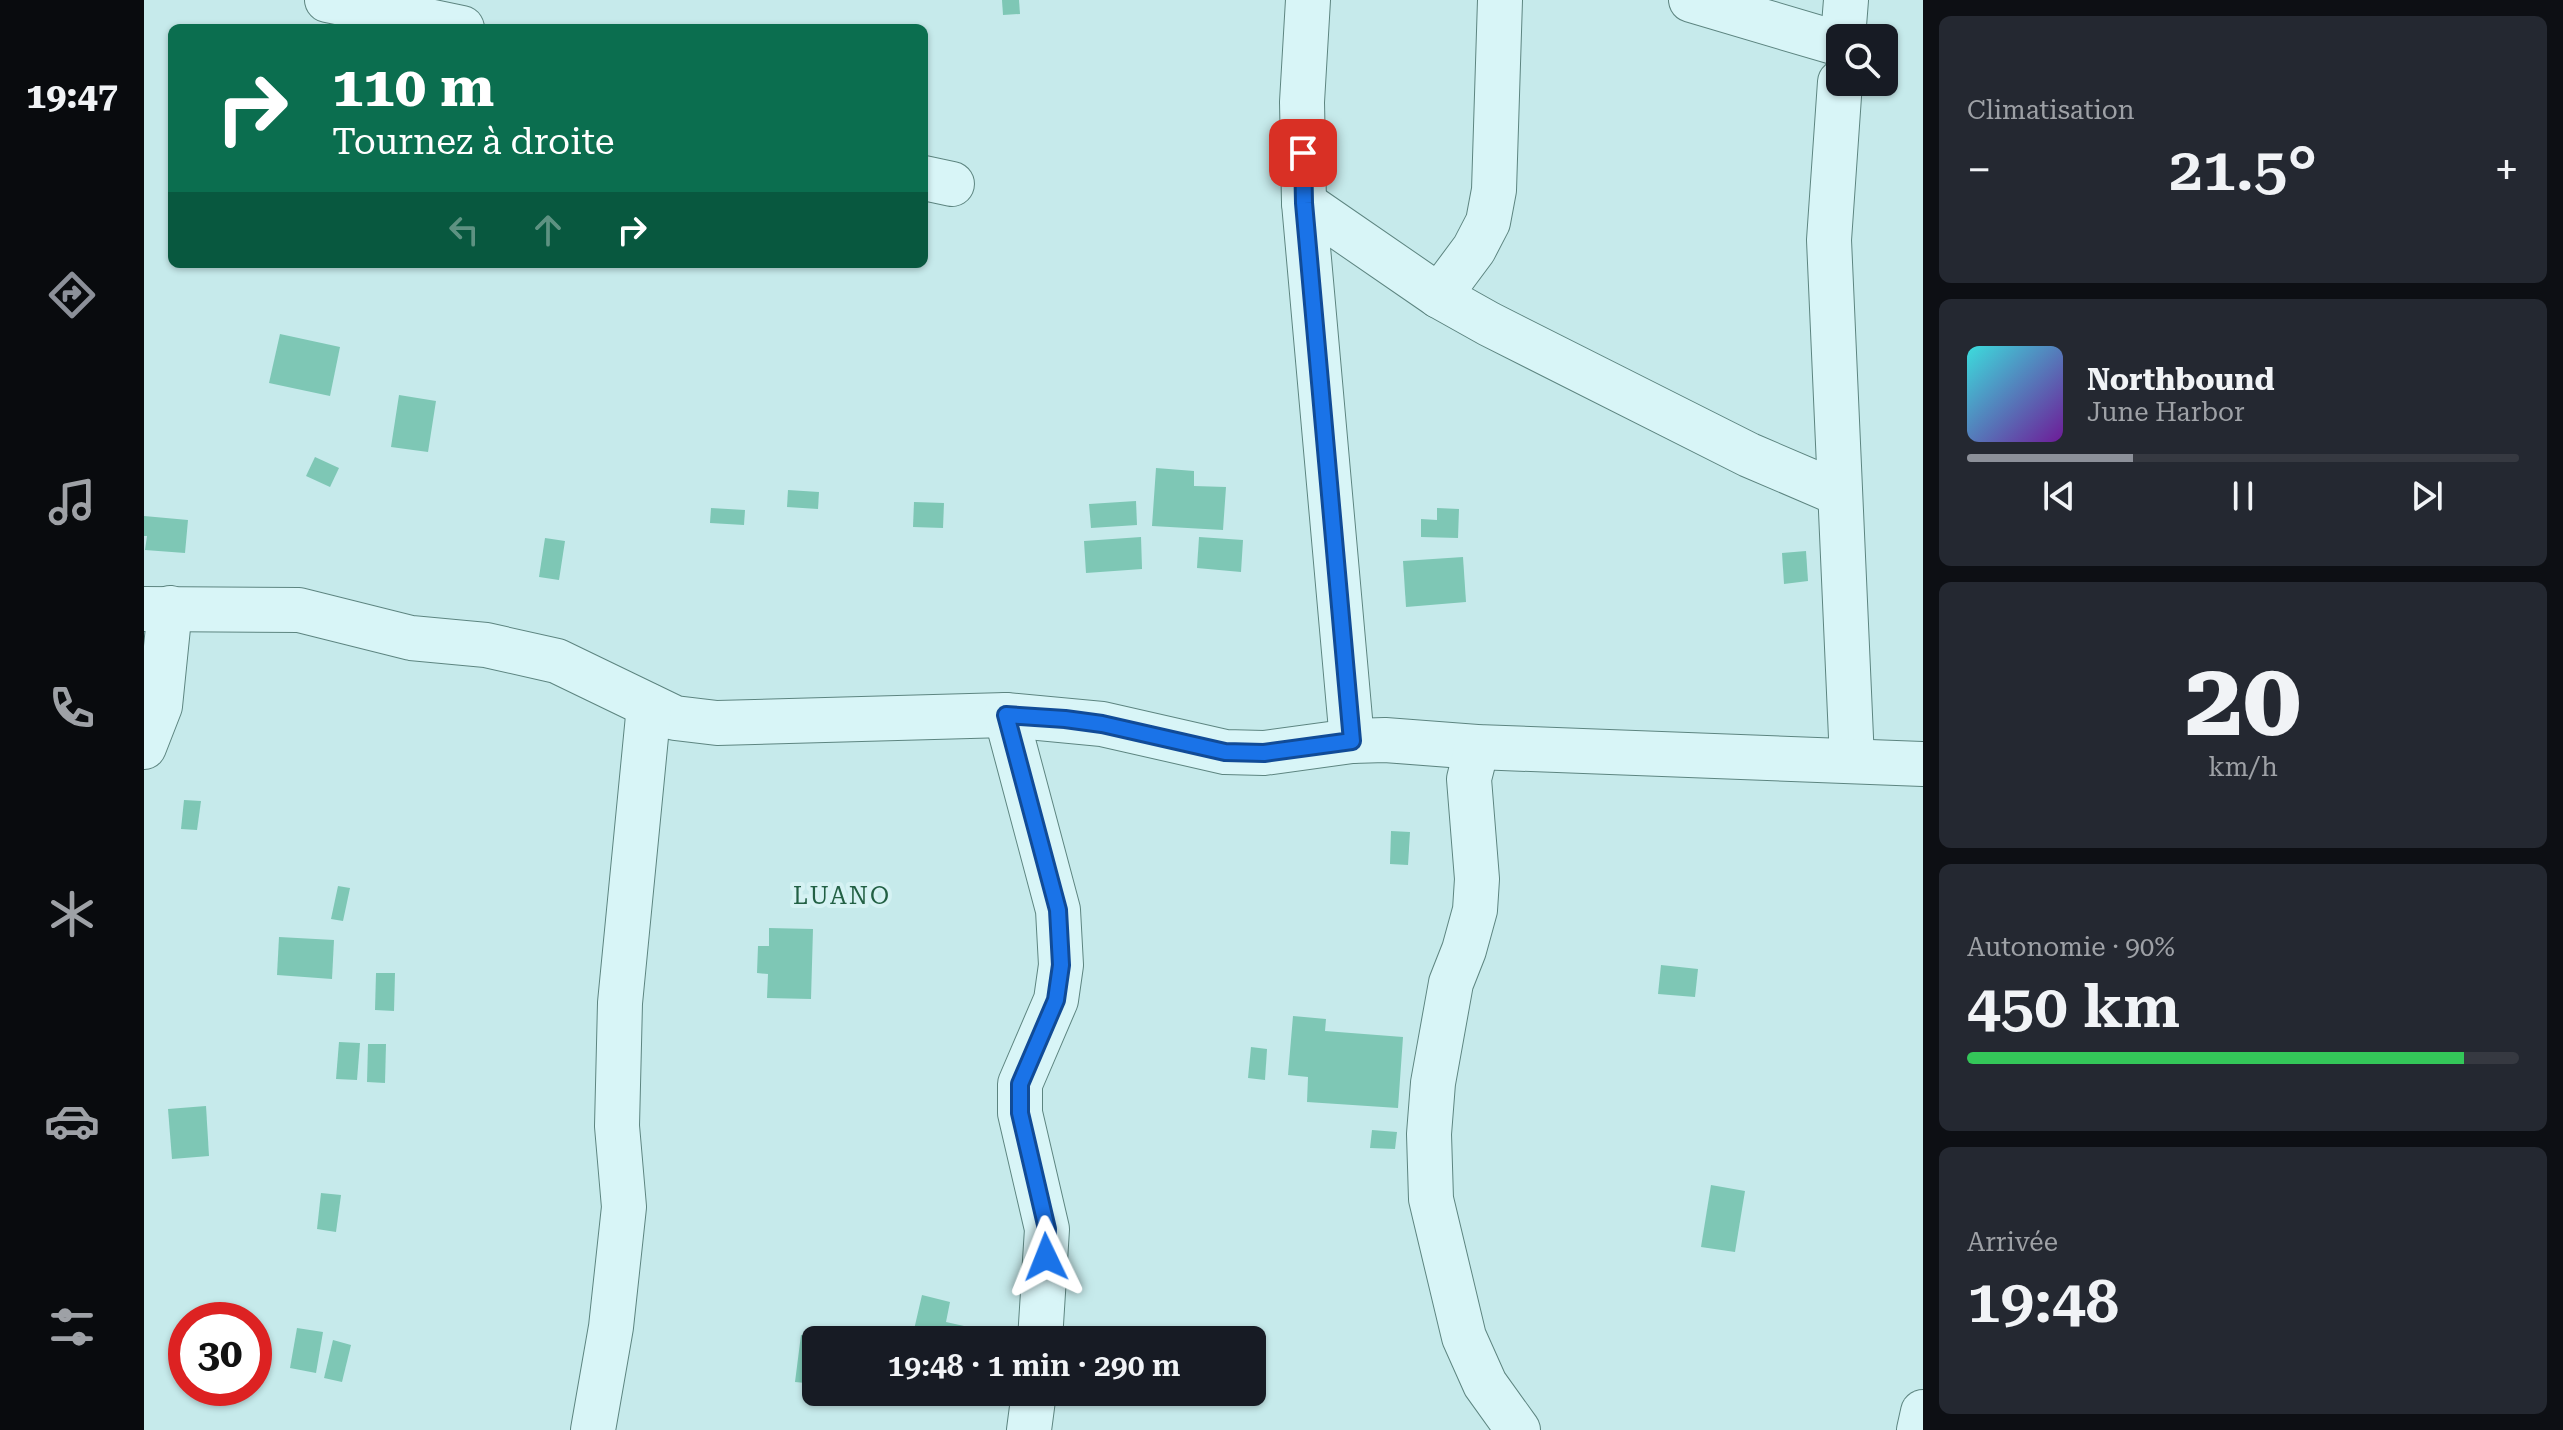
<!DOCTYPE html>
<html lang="fr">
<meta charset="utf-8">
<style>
:root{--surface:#171b24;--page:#242831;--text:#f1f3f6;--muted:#9ea1a6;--line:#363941;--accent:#8c9099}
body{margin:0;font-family:"Roboto Serif",serif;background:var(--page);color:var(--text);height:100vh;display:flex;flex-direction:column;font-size:30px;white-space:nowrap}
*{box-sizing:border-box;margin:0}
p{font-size:26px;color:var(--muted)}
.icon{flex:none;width:44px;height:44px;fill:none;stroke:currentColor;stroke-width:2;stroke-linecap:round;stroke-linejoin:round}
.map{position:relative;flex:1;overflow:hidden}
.sheet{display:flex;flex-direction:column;gap:16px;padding:16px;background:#0d0f14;width:640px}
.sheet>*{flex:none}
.guide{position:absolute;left:24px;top:24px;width:760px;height:244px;border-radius:12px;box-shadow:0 2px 6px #0004;background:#0b6e4f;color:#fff;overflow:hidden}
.tools{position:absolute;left:1682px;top:24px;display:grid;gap:16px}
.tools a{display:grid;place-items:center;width:72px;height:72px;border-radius:12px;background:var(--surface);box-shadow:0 2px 6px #0004;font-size:40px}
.speed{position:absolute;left:24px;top:1302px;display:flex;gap:16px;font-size:40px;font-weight:700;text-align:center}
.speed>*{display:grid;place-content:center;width:104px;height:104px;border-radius:50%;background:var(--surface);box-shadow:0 2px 6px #0004;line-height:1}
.speed .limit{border:12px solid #d22;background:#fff;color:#111}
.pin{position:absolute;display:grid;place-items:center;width:68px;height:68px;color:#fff;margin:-34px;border-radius:16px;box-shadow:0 4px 12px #0006}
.me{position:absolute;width:88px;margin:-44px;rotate:358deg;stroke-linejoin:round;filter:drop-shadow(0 0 6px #0008)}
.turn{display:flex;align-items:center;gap:28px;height:168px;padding:0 32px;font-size:36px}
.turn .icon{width:104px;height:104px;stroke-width:2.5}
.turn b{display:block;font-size:56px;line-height:68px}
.lanes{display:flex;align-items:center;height:76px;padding:0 32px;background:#0003;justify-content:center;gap:40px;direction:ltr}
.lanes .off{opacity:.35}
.big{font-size:60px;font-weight:600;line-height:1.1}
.sheet .card{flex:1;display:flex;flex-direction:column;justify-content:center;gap:12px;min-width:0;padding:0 28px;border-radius:12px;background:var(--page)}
.sheet .dial{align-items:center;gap:0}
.dial b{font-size:104px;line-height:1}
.song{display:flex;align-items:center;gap:24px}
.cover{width:96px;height:96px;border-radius:12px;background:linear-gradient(135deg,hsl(180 70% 55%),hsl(280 70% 35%))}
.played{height:8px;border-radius:4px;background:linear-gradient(90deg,var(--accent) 30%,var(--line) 30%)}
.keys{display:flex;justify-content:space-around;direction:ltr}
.heat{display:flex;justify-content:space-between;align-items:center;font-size:44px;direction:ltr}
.charge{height:12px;border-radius:6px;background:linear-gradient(90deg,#34c759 90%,var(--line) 0)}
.trip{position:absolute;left:658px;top:1326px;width:464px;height:80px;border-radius:12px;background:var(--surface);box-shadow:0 2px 6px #0004;font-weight:600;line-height:80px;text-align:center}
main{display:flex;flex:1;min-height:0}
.tab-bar{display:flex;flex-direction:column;width:144px;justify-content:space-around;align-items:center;background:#090b0e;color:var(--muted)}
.tab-bar .icon{width:56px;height:56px}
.tab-bar .selected{color:var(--accent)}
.tab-bar b{font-size:36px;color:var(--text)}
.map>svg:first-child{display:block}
</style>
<main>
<nav class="tab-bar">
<b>19:47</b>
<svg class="icon selected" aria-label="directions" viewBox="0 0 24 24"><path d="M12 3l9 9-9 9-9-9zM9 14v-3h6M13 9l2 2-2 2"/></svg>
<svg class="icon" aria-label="music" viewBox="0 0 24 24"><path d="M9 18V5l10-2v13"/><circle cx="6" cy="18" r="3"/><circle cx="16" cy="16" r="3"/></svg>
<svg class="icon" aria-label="phone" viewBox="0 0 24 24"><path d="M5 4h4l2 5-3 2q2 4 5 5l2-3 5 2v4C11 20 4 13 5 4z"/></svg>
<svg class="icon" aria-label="climate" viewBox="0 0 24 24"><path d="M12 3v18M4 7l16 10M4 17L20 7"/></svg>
<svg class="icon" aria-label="car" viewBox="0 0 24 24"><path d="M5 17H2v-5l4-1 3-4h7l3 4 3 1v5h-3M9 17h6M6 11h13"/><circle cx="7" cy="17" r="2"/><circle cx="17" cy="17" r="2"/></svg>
<svg class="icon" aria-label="filters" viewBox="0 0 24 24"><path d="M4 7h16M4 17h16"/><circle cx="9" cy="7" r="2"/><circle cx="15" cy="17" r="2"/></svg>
</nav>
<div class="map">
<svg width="1779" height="1430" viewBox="0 0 1779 1430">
<rect width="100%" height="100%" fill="#c6eaeb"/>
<g fill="#7ec7b5">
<path d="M858,0H875L876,14L859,15Z"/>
<path d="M136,334L196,347L186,396L125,383Z"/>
<path d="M255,395L292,401L284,452L247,447Z"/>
<path d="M171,457L195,468L186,487L162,476Z"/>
<path d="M1012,468L1050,471V486L1082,487L1079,530L1008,526Z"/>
<path d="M644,490L675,492L674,509L643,507Z"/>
<path d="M992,501L993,525L947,528L945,504Z"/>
<path d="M770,502L800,503L799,528L769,527Z"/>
<path d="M567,508L601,510L600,525L566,523Z"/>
<path d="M1293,508L1315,509L1314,538L1277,537V519L1293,520Z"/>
<path d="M0,516L44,520L41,553L1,550L3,536H0Z"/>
<path d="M997,537L998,569L942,573L940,541Z"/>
<path d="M1055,537L1099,540L1097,572L1053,568Z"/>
<path d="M401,538L421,541L415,580L395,577Z"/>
<path d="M1662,551L1664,581L1640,584L1638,553Z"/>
<path d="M1319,557L1322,602L1262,607L1259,561Z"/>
<path d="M40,800L57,801L53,830L37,829Z"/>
<path d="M1247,831L1266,832L1264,865L1246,864Z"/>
<path d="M194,886L206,888L199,921L187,919Z"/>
<path d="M625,928L669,929L667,999L623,998L624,974L613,973L614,946H625Z"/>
<path d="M135,937L190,940L188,979L133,975Z"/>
<path d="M1517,965L1554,969L1551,997L1514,994Z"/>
<path d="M232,973H251L250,1011L231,1010Z"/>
<path d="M1149,1016L1182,1019L1181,1031L1259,1037L1254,1108L1163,1102L1164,1077L1144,1075Z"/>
<path d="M195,1042L216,1043L213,1080L192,1079Z"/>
<path d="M224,1044H242L241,1083L223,1082Z"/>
<path d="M1107,1047L1123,1049L1121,1080L1104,1078Z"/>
<path d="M62,1106L65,1156L28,1159L24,1109Z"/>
<path d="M1228,1130L1253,1132L1251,1149L1226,1148Z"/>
<path d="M1567,1185L1601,1191L1591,1252L1557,1247Z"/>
<path d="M177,1193L197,1195L192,1232L173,1229Z"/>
<path d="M778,1295L806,1302L802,1322L829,1328L826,1340H796L769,1334Z"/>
<path d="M153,1328L179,1332L172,1373L146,1368Z"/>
<path d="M657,1335L679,1338L672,1340V1384L651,1382Z"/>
<path d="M189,1340L207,1345L198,1382L180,1378Z"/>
</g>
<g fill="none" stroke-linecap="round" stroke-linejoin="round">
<g stroke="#5d8580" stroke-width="46">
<g id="minor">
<path d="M183,0L318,28"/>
<path d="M1164,0L1158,102L1160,203L1208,741"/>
<path d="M1547,0L1696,44"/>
<path d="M1699,38L1702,0"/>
<path d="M1696,82L1685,240L1708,760"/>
<path d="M780,178L808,184"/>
<path d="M1160,203L1295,296L1345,324L1605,455L1696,494"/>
<path d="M1295,296L1330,249L1344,222L1350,190L1356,0"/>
<path d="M0,609L155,610L267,638L342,645L413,661L531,718L573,723L862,715L958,724L1081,752L1120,753L1208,741L1241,740L1333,747L1779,764"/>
<path d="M862,715L914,910L917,965L912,1000L876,1084V1113L903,1229L896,1340"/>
<path d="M0,747L16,706L26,608"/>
<path d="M1333,747L1325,779L1333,879L1331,910L1320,950L1307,983L1289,1083L1285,1134L1287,1199L1320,1337L1341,1384L1374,1430"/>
<path d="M449,1430L467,1327L480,1207L473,1126L476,1003L505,706"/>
<path d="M885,1430L890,1392"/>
<path d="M1775,1430L1779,1412"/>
</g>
</g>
<use href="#minor" stroke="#d8f5f7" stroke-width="44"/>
</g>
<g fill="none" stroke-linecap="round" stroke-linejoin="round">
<g stroke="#114b97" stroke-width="20">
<path id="route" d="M902,1257L903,1229L876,1113V1084L912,1000L917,965L914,910L862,715L921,719L958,724L1081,752L1120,753L1208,741L1160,203L1159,153"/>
</g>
<use href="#route" stroke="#1a73e8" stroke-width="14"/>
</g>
<g text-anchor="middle" stroke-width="8" stroke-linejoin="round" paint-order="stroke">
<g font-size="24" letter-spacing="2" fill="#226044" stroke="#d5f2f3">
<text x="698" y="904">LUANO</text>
</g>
</g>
</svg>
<div class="tools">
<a><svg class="icon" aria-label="search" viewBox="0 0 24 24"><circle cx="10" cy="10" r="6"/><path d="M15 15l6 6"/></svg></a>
</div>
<div class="speed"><div class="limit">30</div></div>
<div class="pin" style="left:1159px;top:153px;background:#d93025"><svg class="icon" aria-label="arrive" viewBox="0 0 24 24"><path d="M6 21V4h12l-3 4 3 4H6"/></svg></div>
<svg class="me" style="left:902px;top:1257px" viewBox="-20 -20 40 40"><path d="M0-17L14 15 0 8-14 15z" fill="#1a73e8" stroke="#fff" stroke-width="4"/></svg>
<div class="trip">19:48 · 1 min · 290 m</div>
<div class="guide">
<div class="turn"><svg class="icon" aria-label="right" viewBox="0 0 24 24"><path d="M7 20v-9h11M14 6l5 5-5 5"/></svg><div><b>110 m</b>Tournez à droite</div></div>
<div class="lanes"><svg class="icon off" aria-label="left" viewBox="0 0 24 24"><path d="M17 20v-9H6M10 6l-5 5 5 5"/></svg><svg class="icon off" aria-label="ahead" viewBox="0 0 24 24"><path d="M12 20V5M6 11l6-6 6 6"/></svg><svg class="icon" aria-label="right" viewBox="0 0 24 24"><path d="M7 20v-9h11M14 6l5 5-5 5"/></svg></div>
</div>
</div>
<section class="sheet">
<div class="card"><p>Climatisation</p>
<div class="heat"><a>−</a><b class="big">21.5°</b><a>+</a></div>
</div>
<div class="card">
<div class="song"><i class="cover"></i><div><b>Northbound</b><p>June Harbor</p></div></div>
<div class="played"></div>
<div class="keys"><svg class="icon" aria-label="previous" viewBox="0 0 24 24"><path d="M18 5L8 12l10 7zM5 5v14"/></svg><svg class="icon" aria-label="pause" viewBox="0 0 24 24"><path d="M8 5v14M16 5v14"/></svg><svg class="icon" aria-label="next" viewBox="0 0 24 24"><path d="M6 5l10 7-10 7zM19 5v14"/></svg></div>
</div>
<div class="card dial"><b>20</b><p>km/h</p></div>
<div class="card"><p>Autonomie · 90%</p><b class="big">450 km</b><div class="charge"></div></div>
<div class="card"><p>Arrivée</p><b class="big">19:48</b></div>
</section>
</main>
